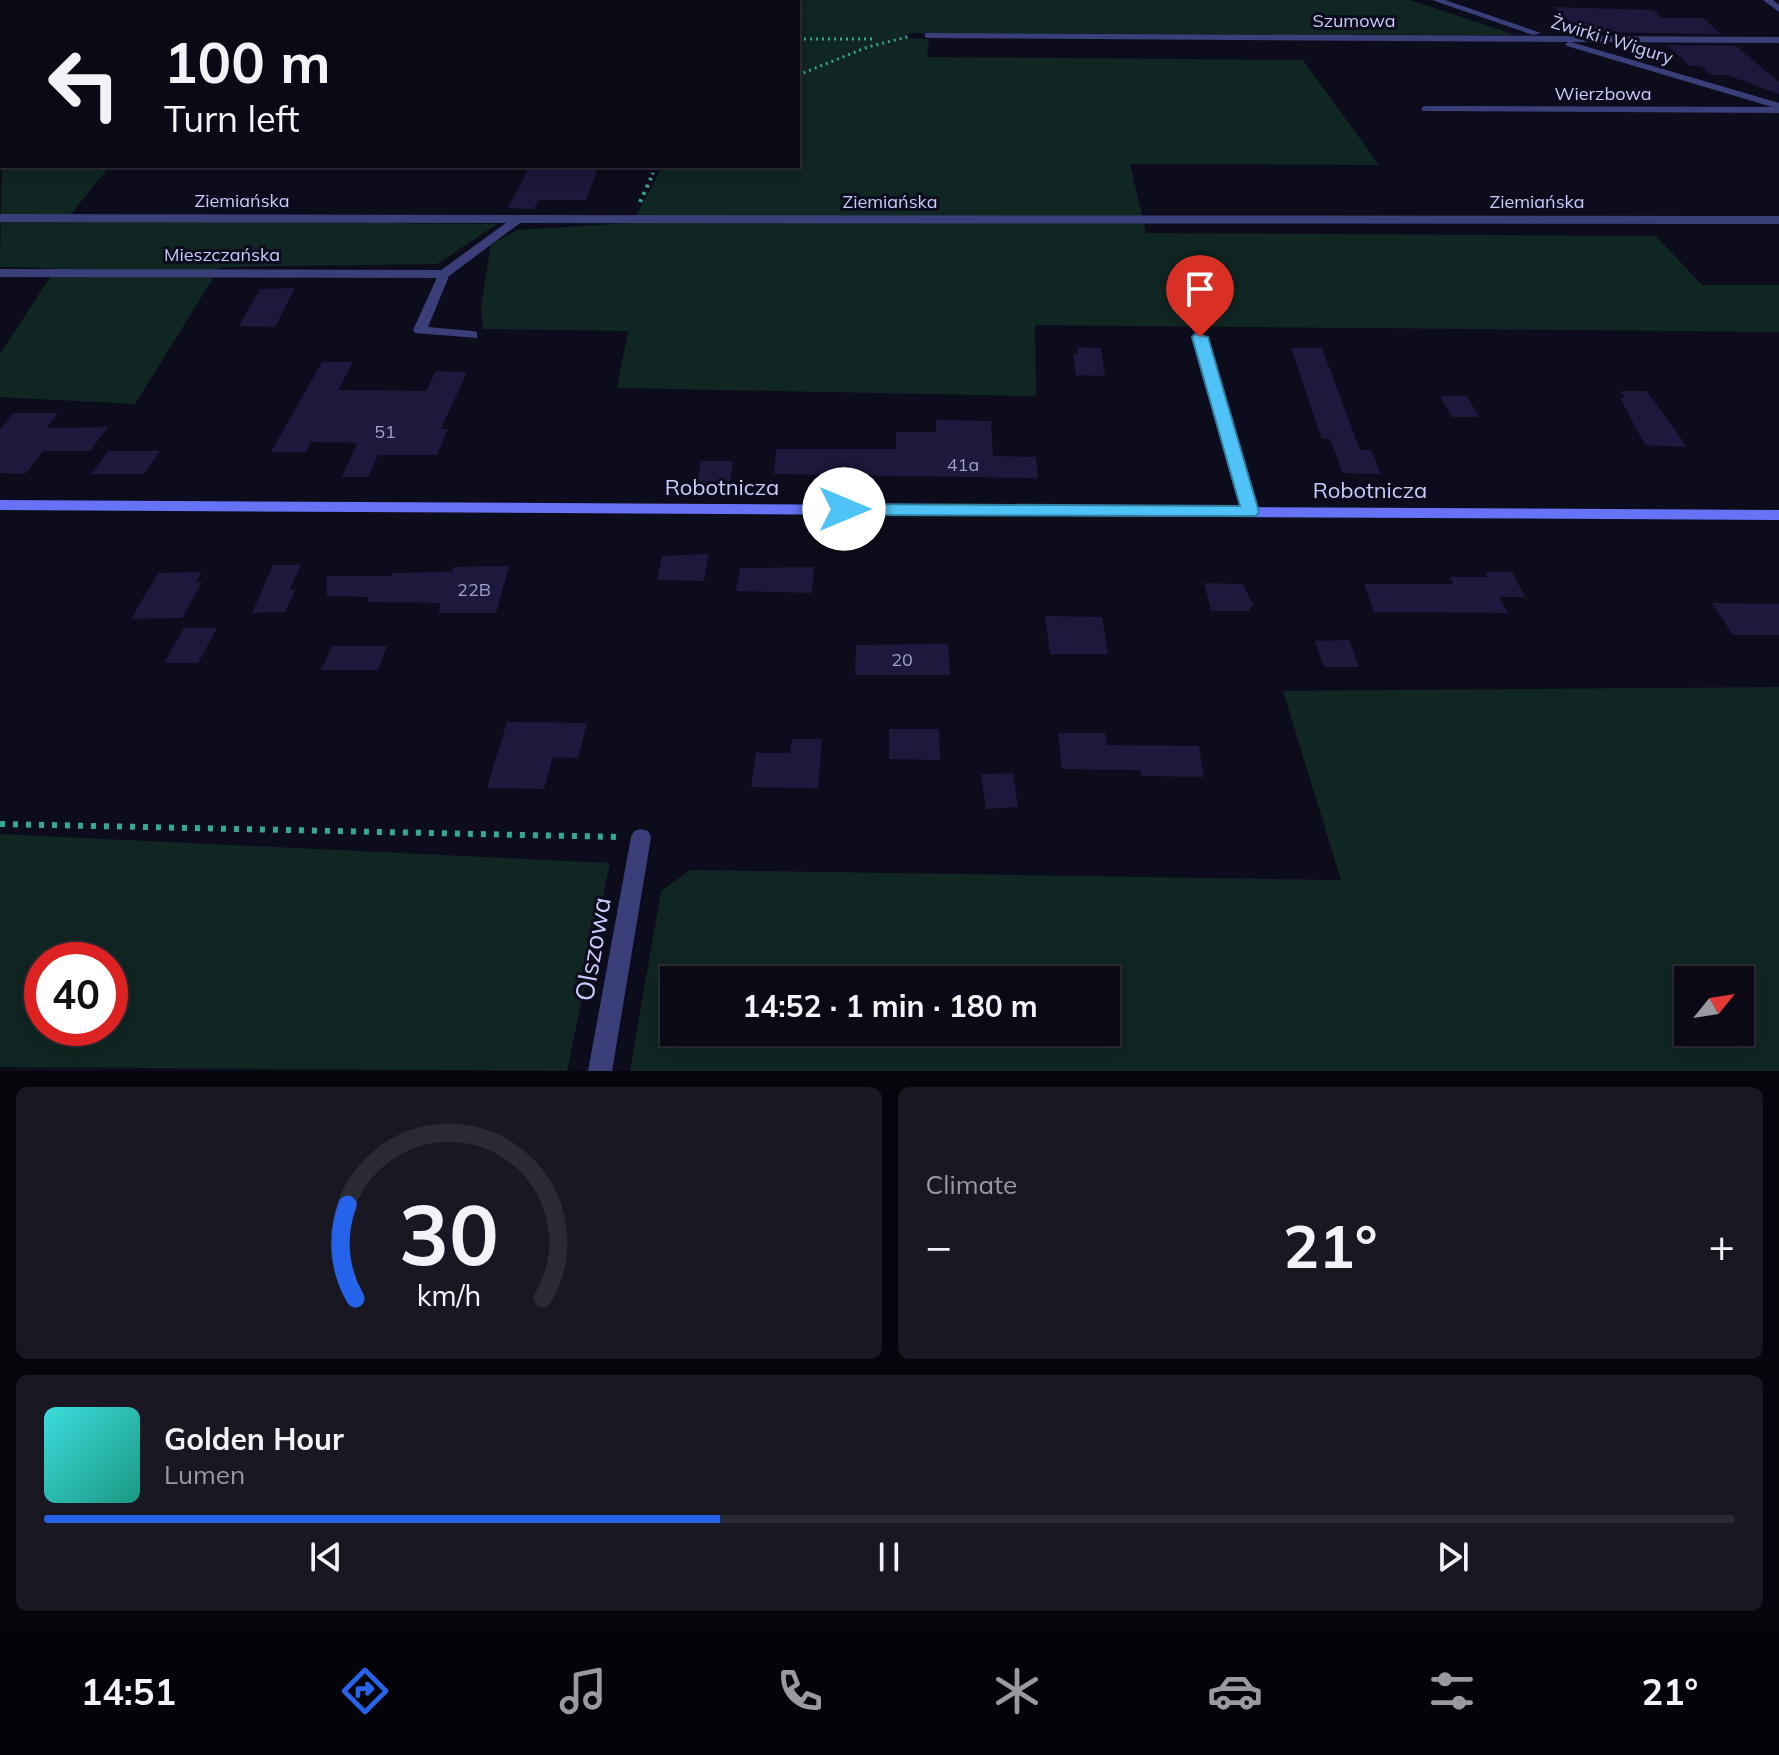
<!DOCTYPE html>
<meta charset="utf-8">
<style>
:root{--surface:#0a0915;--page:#181722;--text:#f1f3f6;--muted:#999aa0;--line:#2a2a34;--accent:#2563eb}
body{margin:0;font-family:Mulish,sans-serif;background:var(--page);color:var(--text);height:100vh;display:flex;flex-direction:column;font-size:30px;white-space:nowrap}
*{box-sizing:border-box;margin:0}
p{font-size:26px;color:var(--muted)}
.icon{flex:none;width:44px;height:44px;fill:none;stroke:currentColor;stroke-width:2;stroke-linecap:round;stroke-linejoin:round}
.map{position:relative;height:1071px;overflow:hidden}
.side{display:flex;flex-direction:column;gap:16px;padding:16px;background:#06050c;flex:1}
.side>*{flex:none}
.hud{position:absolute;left:0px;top:0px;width:800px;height:168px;box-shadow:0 4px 20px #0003,0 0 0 2px var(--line);background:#0a0915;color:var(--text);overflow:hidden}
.needle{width:52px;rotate:60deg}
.fabs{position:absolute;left:1674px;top:966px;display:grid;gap:16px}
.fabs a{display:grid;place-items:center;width:80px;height:80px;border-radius:0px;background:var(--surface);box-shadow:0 4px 20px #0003,0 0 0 2px var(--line);font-size:40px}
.speed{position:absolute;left:24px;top:942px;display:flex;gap:16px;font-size:40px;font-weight:700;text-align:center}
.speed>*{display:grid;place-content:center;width:104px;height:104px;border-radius:50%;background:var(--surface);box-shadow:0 4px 20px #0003,0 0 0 2px var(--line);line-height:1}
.speed .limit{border:12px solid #d22;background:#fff;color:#111}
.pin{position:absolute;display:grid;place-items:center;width:68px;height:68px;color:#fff;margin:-82px -34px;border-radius:50% 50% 50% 0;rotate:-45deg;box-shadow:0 0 8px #0007}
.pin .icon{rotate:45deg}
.me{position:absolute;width:88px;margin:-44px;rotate:90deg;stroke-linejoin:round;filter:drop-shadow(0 0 6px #0008)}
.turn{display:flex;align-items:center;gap:28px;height:168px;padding:0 32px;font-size:36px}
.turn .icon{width:104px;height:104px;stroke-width:2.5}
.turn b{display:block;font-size:56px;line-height:68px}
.big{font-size:60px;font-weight:700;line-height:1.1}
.side .card{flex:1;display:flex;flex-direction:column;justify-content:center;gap:12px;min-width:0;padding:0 28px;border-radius:12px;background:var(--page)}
.side .dial{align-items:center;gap:0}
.dial svg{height:208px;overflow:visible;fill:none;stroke:var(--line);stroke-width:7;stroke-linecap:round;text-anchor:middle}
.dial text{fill:var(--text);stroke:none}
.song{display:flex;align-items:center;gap:24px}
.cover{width:96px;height:96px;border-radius:12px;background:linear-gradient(135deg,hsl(180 70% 55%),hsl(170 70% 35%))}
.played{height:8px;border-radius:4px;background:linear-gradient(90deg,var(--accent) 40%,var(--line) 40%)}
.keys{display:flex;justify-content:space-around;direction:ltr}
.heat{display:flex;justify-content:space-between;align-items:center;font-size:44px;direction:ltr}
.side .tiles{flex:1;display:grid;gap:16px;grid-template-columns:1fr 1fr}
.card:last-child{grid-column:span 2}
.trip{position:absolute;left:660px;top:966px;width:460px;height:80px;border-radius:0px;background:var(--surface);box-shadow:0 4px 20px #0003,0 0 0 2px var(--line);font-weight:700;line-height:80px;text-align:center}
.tabs{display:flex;height:128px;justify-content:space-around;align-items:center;background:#040408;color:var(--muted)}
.tabs .icon{width:56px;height:56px}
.tabs .active{color:var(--accent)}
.tabs b{font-size:36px;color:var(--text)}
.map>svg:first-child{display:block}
</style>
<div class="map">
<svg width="1779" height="1071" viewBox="0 0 1779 1071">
<rect width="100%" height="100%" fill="#0d0c1c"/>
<g fill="#102622" fill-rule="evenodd">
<path d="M0,0H1410L1516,35L910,33L904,38L929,39L927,57L1303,60L1379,165L1130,164L1146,233L1656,236L1702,285H1779V332L1035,325L1036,396L617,388L628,331L483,329L481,306L491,245L517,230L632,223L663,166H798V2H2L0,150Z"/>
<path d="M2,156V166H110L66,220L497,224L437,264L220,267L135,404L0,397V354L56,268L0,267Z"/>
<path d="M1779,687V1071H630L661,891L690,870L1341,880L1283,691ZM1106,980V1032H674V980ZM1740,980V1032H1688V980Z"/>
<path d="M0,834L610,863L567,1071L0,1067ZM42,960H110V1028H42Z"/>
</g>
<g fill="#1c193c">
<path d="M1554,7L1653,10L1662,18H1703L1721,34L1581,32Z"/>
<path d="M1667,45L1736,46L1779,82V94L1727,75H1711L1701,66H1690Z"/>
<path d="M530,166H599L586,200H538L534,209L508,208Z"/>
<path d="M295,288L275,327L239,326L260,289Z"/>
<path d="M1077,347L1101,348L1105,376L1076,375L1073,354H1078Z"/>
<path d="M1291,348H1322L1360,450H1371L1381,474L1343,473L1330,439H1322Z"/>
<path d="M322,362H353L338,390L426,391L436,371L467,372L441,429H448L437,455H378L368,477H342L357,443L311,442L306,452H271Z"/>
<path d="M1621,391H1647L1687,447L1645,445L1620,398H1625Z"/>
<path d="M1440,396H1467L1479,417H1452Z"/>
<path d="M14,413H58L47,428L108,427L90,451H43L25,474L0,473V429Z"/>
<path d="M936,420L991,421L993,456L1036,457L1038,478L774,474L776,449H896V432H936Z"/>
<path d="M108,451H160L144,474H91Z"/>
<path d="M701,461H733L730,483H697Z"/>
<path d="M709,554L704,581L657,580L662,556Z"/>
<path d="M273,565H301L289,590L296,589L285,612L252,613Z"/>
<path d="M509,566L496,613H438L441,603L367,602L369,597L327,596V576H391L393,573L452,572L454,567Z"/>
<path d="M814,567L812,593L736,591L740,568Z"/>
<path d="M201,572L196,582H202L182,618L131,619L158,573Z"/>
<path d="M1485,572H1512L1525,597H1499L1508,613L1374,612L1364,584H1453L1450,577H1488Z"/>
<path d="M1204,583L1243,584L1254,607H1250V611H1211Z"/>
<path d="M1712,603L1779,604V635H1733Z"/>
<path d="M1045,616L1102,617L1108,654H1050Z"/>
<path d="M184,628H217L198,663H164Z"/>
<path d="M1349,640L1359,667H1324L1315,641Z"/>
<path d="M948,644L950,675H855L856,645Z"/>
<path d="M332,646H387L378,670H321Z"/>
<path d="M507,722L587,723L578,758L553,757L544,789L487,788Z"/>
<path d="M889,729H939L940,760L889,759Z"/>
<path d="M1058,733H1105L1107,745L1199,746L1204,777L1141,776L1140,770L1062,769Z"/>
<path d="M792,739H822L818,788L751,787L756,753H790Z"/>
<path d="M1013,773L1018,807L986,809L981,774Z"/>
</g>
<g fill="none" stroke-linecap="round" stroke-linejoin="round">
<g stroke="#33a893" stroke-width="3" stroke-dasharray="2 4" stroke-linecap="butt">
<path d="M798,39H876"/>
<path d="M798,75L868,47L911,36"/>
<path d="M650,180L656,166"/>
</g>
<path stroke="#33a893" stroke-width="4" stroke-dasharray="3 5" stroke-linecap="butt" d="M640,202L651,178"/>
<path stroke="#33a893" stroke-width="6" stroke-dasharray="5 8" stroke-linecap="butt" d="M0,824L620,837"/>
<g fill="#3a3f79" fill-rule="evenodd">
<path d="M1426,106L1779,107V113L1422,111V107Z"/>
<path d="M517,215L1779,216V224L520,223L449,276L428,327L472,331L477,332V338L415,333L413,330L440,271Z"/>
<path d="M1200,333L1207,337L1258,512L1256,515L1250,517L1242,512L1193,337Z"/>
</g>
<g fill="#3a3f79" fill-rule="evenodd">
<path d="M1432,0H1445L1541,33L1533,35Z"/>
<path d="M1763,0H1773L1779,5V12Z"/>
<path d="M925,33L1779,37V43L1571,42L1779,103V109L1567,46L1565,44L1569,42L928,38L925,37Z"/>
<path d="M0,214L517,215L523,219L517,223L0,222Z"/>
<path d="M0,269L444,270L450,274L444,278L0,277Z"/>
<path d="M641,829L648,831L651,837L612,1071H588L631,837L634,831Z"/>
</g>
<path fill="#6673f7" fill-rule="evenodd" d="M0,500L1779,510V520L0,510Z"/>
</g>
<path fill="#4fc3f7" stroke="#337fa1" stroke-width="2" d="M1195,334L1208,337L1259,512L1256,516L844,515L835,509L844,504L1240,506L1192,337Z"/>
<g text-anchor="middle" stroke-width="6" stroke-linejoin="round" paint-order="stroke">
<g font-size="18" fill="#cacafc" stroke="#0d0c1c">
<text x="1354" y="27">Szumowa</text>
<text transform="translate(1612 40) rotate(17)" y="6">Żwirki i Wigury</text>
<text x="1603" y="100">Wierzbowa</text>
<text x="242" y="207">Ziemiańska</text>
<text x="890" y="208">Ziemiańska</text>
<text x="1537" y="208">Ziemiańska</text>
<text x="222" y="261">Mieszczańska</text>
</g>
<g font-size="18" fill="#9e9ecc">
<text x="385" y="438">51</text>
<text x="963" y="471">41a</text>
<text x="474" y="596">22B</text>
<text x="902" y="666">20</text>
</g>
<g font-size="22" fill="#cacafc" stroke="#0d0c1c">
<text x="722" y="495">Robotnicza</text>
<text x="1370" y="498">Robotnicza</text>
</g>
<g font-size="26" fill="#cacafc" stroke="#0d0c1c">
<text transform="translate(593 949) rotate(-80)" y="9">Olszowa</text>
</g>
</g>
</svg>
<div class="fabs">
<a><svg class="needle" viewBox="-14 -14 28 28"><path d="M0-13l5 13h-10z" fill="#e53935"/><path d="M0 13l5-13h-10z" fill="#999aa0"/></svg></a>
</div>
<div class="speed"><div class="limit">40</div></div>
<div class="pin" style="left:1200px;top:337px;background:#d93025"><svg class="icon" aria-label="arrive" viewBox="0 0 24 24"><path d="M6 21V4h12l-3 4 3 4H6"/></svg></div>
<svg class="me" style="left:844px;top:509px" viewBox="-20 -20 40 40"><circle r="19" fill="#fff"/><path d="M0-13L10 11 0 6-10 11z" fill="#4fc3f7"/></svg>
<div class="trip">14:52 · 1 min · 180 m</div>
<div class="hud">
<div class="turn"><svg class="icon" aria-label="left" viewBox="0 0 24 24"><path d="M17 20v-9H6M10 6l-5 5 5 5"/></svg><div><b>100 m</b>Turn left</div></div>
</div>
</div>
<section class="side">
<div class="tiles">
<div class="card dial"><svg viewBox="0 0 100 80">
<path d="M14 69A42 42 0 1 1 86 69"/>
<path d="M14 69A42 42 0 0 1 11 33" stroke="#2563eb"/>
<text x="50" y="56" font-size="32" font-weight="700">30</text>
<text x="50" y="72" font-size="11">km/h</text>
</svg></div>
<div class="card"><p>Climate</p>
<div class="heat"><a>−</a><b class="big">21°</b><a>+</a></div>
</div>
<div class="card">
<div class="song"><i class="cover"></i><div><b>Golden Hour</b><p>Lumen</p></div></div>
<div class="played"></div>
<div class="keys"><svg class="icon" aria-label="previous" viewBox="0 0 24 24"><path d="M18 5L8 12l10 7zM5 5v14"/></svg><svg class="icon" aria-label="pause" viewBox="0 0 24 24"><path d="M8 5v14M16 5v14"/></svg><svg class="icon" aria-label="next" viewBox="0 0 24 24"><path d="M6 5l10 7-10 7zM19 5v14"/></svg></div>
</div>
</div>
</section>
<nav class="tabs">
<b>14:51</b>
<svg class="icon active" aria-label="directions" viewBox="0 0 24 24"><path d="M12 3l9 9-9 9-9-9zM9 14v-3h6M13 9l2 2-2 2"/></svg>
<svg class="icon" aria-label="music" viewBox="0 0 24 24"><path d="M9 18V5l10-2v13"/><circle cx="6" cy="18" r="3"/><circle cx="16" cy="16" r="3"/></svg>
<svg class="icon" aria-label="phone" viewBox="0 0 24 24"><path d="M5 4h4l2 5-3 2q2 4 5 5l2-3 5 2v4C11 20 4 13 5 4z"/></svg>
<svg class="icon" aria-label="climate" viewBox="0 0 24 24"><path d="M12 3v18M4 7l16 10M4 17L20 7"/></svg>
<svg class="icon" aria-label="car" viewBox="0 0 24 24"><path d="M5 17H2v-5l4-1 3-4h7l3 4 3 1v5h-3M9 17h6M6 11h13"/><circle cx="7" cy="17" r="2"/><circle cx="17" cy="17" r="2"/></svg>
<svg class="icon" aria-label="filters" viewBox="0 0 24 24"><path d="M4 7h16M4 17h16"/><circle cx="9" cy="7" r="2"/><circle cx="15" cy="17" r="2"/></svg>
<b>21°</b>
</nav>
